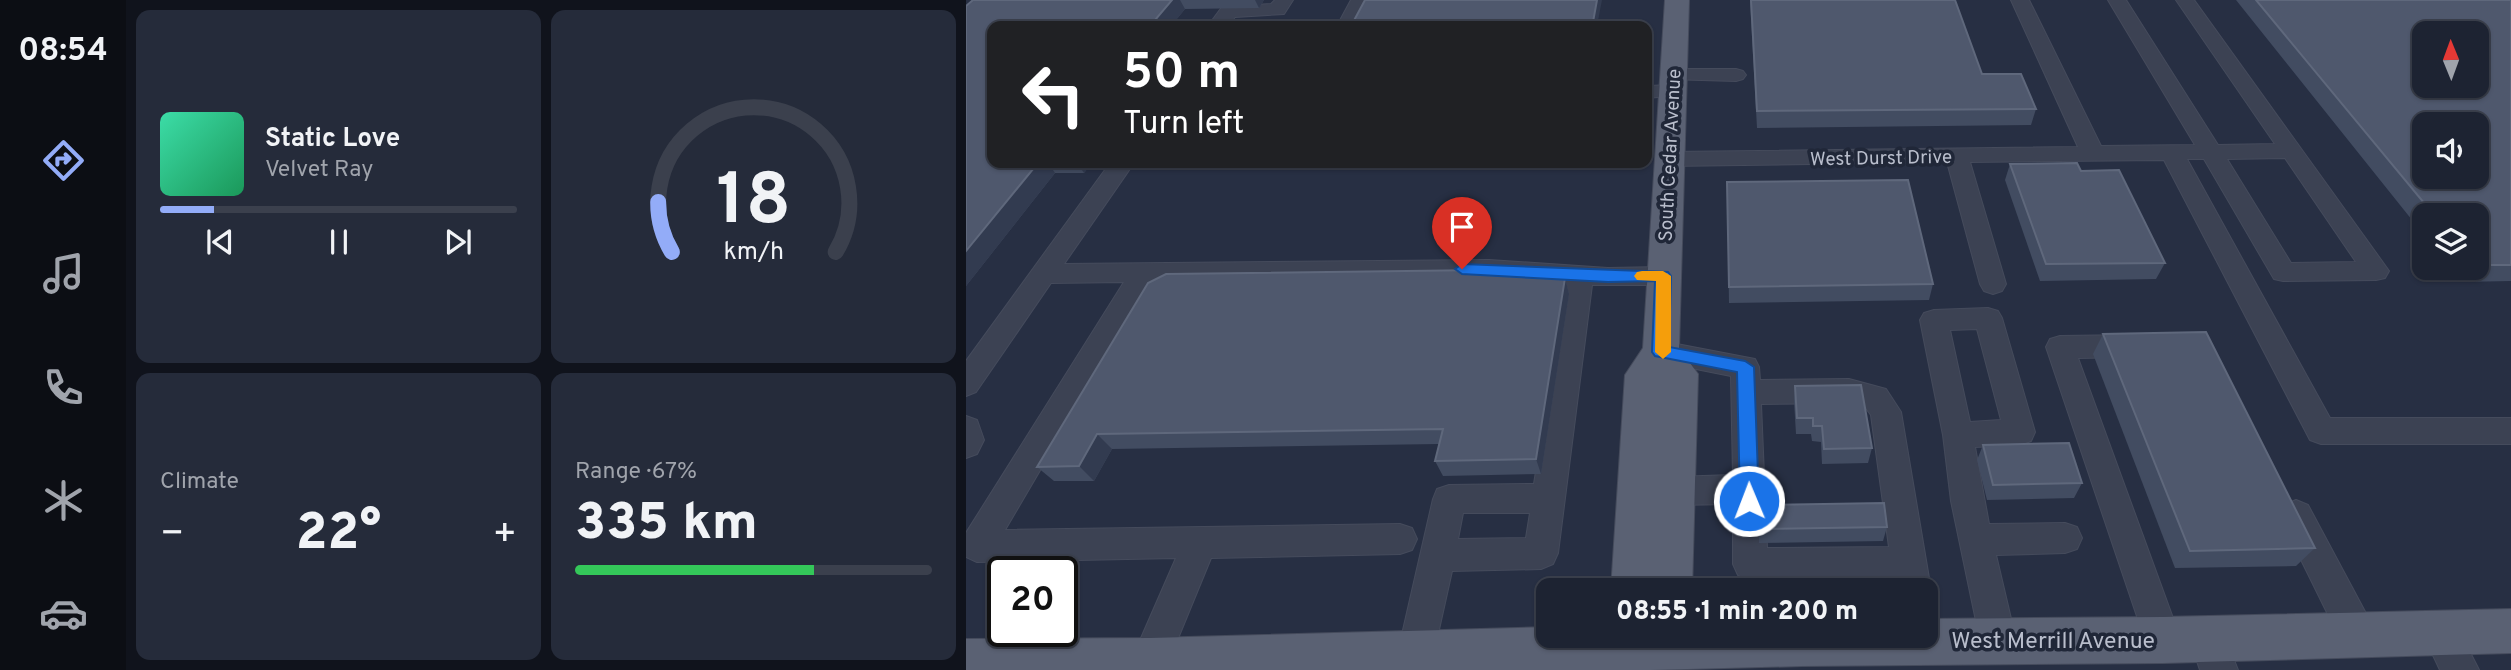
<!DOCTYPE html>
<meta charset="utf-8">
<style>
:root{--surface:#1d2332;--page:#252b3a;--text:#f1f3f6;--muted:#a0a4ac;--line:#3b404d;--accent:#93acf8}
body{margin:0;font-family:Overpass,sans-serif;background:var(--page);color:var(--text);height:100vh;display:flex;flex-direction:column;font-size:26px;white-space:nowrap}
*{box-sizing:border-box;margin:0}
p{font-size:23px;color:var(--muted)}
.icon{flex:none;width:38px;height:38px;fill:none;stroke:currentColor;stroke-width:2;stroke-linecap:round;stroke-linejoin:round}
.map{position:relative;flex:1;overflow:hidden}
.details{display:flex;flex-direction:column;gap:10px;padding:10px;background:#10131c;width:840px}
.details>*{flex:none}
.top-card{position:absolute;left:21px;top:21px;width:665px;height:147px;border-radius:14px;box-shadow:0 2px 5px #0004,0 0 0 2px var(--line);background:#202124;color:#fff;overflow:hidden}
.needle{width:46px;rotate:359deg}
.fabs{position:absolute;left:1446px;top:21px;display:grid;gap:14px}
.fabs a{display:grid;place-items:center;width:77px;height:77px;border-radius:14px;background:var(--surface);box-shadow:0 2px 5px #0004,0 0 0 2px var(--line);font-size:35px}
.speed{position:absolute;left:21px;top:556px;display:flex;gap:14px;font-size:35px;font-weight:700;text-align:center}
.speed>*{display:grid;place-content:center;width:91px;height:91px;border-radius:50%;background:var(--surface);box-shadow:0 2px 5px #0004,0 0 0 2px var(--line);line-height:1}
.speed .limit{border:4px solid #111;border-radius:10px;background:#fff;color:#111}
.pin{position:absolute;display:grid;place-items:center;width:60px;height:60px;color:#fff;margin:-72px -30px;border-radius:50% 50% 50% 0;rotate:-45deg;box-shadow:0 0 7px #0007}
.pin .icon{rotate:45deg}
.me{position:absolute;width:77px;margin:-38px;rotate:359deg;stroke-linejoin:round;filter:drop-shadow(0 0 5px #0008)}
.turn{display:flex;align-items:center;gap:24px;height:147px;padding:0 21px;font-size:32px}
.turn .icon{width:91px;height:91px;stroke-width:2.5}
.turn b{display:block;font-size:49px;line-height:60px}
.big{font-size:52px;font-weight:800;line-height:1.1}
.details .widget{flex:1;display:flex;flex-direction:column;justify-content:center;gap:10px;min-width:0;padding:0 24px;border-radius:14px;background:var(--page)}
.details .dial{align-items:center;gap:0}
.dial svg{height:182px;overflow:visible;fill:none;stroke:var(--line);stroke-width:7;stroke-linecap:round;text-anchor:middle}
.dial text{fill:var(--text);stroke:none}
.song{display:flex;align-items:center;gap:21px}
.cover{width:84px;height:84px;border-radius:10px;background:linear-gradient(135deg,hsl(160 70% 55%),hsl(150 70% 35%))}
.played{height:7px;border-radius:4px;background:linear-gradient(90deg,var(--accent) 15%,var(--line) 15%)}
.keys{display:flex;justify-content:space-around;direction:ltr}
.heat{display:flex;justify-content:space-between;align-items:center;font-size:38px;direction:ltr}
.charge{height:10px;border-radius:5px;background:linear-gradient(90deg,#34c759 67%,var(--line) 0)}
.details .tiles{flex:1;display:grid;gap:10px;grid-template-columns:repeat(2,1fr)}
.trip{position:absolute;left:570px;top:578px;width:402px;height:70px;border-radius:14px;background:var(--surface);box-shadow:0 2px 5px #0004,0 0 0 2px var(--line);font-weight:800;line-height:70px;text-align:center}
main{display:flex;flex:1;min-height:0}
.tab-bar{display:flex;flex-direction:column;width:126px;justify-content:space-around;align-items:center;background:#0c0e14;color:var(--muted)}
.tab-bar .icon{width:49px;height:49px}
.tab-bar .on{color:var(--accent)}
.tab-bar b{font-size:32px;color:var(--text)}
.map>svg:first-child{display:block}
</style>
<main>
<nav class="tab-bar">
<b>08:54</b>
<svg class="icon on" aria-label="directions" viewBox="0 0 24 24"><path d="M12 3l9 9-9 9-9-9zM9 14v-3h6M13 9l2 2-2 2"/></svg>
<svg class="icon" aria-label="music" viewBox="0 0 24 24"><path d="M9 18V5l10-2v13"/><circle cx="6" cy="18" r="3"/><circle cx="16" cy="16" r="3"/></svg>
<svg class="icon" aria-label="phone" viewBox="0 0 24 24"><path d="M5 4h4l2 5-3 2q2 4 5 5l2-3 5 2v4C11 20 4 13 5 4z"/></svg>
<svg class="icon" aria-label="climate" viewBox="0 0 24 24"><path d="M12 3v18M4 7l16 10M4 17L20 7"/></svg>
<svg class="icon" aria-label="car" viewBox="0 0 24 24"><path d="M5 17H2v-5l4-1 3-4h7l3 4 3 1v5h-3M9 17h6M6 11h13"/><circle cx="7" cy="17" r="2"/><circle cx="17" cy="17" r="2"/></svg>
</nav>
<section class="details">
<div class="tiles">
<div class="widget">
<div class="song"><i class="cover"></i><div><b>Static Love</b><p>Velvet Ray</p></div></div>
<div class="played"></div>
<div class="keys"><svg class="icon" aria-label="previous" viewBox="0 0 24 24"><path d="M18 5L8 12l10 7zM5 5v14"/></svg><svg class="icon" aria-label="pause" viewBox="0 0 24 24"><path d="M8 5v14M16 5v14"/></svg><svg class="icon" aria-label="next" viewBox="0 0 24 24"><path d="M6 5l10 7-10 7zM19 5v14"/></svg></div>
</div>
<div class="widget dial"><svg viewBox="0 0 100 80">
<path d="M14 69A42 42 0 1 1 86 69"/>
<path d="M14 69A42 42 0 0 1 8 47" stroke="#93acf8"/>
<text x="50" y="56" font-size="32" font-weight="700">18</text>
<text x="50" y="72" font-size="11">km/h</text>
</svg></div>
<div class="widget"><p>Climate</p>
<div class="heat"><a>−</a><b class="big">22°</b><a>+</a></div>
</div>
<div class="widget"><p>Range · 67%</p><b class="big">335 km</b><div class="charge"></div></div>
</div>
</section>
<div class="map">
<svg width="1545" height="670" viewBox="0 0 1545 670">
<rect width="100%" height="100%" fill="#272f43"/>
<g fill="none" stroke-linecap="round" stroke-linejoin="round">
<g stroke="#454b5c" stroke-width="2">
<g id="minor">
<path d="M309,0H327L318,14L269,17L262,26H242L256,7L305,4Z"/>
<path d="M385,0H403L389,26H371Z"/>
<path d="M1045,0H1063L1135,146L1229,145L1142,0H1160L1252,145L1309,144L1210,0H1228L1423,271L1419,278L1410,280L1317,281L1308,279L1238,159H1221L1364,418H1545V444H1355L1344,440L1198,160L1004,162L1040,284L1036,291L1027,294L1018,291L1014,284L981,162L703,166L695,164L691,159L695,154L703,152L1112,147ZM1319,158L1390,262L1325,263L1261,159Z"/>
<path d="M708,69H770L777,71L780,75L777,79L770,81L701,79L698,75L701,71Z"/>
<path d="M707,85L714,87L718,91L714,95L681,98V86Z"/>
<path d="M144,163H168L98,264L523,260L642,268L697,267L706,269L710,276L706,283L697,285H626L592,553L587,564L575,569L486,571L468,652L463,665L451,670L437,665L432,652L467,499L471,489L483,485L568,484L600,284L523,278L185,281L39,530L434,524L446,528L451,539L446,550L434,554L245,558L199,670H169L165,661L210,558L11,562L0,557V533L158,282L85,283L10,392L0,396V361ZM497,513H564L560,538L492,539Z"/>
<path d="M1022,308L1032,311L1036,318L1069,432L1065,441L1054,445L1009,447L1023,524L1099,523L1111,527L1116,538L1111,549L1099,553L1030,555L1050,640L1045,653L1032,658L1019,653L1014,640L985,501L977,435L954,320L958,313L968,310ZM1011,329L1035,420L1004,422L984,330Z"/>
<path d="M1167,335L1177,338L1181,346L1177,354L1167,357L1112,358L1215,640L1210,653L1197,658L1184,653L1179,640L1080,347L1084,339L1094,336Z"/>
<path d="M695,341L789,359L793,367L794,380L883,379L920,389L935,412L965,590L961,599V590H929L928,579L784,580L772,575L767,564V504L708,505L697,501L692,491L697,481L708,477L767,475L765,376L685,360L681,352L685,344ZM883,403L899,407L905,415L923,547L801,548L795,404Z"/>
<path d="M0,416L11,420L18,440L11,454L0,458Z"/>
<path d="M1330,500L1342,505L1404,621L1409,634L1404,647L1391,652L1378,647L1313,515L1318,505Z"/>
<path d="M1474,614L1487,619L1513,670H1474L1456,632L1461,619Z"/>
<path d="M1241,620L1254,625L1272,670H1234L1223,638L1228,625Z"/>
</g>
</g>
<g stroke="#454b5c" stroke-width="2">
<g id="major">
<path d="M699,0H723L713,348L732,374L726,590H645L659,375L677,348Z"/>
<path d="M1545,609V653L1197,663L836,666L685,670H0V639L184,638L583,627V635H961V619L1197,617Z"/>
</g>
</g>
<use href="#minor" fill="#3c4253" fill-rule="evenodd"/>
<use href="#major" fill="#5a6173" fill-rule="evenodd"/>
</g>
<g fill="#424c61">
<path d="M7,0H298L293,8L219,9L205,26H26V163H126L118,173H89L0,286V6Z"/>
<path d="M784,0H989L1016,74L1070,109L1065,125L791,128Z"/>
<path d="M1270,0H1545V281L1495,282L1484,268H1510V215H1458V235Z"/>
<path d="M1044,164L1115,171L1199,263L1190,279L1074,281L1039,180Z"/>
<path d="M761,182L967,284L963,300L763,303Z"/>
<path d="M599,278L603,294L575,474L477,476L469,461L473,444L146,449L128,481H88L71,467L182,283Z"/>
<path d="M1137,334L1349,548L1330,566L1209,568L1127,354Z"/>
<path d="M829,386L906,448L902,463L856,464L855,442L846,441L845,434H830L828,401Z"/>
<path d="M1017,445L1116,483L1108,498L1021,500L1011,460Z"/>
<path d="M792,505L921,527L917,541L793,543Z"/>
</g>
<g fill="#323b50">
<path d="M206,0H214L219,9L205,26H184Z"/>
<path d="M289,0H298L293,8Z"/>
<path d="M631,0H636L631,26L627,22Z"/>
<path d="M72,163H82L89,173L0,286V251Z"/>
<path d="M111,163H126L118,173Z"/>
<path d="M599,278L603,294L575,474L570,459Z"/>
<path d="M131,434L146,449L128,481L113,466Z"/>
</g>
<g fill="#4f586d" stroke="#5f687c" stroke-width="2" fill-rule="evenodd">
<path d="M7,0H206L184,26H26V163H72L0,251V6Z"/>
<path d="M399,0H631L627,22H642L641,26H385Z"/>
<path d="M785,0H989L1016,74H1055L1070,109L791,111Z"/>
<path d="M1290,0H1545V265H1510V215H1468ZM1458,33H1510V86H1458ZM1458,124H1510V177H1458Z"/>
<path d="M1111,163L1115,171L1153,170L1199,263L1080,264L1044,164Z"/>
<path d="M942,180L967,284L763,287L761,182Z"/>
<path d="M517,270L599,278L570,459L469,461L477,429L131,434L113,466L71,467L182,283L200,274Z"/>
<path d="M1240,332L1349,548L1224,551L1137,334Z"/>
<path d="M895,385L906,448L858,449L856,426H847V418H831L829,386Z"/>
<path d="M1103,443L1116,483L1027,485L1017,445Z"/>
<path d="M918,503L921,527L793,529L792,505Z"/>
</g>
<path fill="#1a73e8" stroke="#114b97" stroke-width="2" d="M496,264L702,272L705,276L703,347L779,361L788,367L793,501L790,507L783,509L777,507L774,501L771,372L689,356L686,352L689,281L642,282L496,274L489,269Z"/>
<path fill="#f59e0b" d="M676,271H697L705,276V352L697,359L689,352L690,281L671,280L668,276L671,272Z"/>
<g text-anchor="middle" stroke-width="7" stroke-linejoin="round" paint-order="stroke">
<g font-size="19" fill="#b9becc" stroke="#202738">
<text transform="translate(703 155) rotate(-87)" y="7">South Cedar Avenue</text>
<text transform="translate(915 157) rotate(-1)" y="7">West Durst Drive</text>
</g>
<g font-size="23" fill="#b9becc" stroke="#202738">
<text x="1087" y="648">West Merrill Avenue</text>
</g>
</g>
</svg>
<div class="fabs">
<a><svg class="needle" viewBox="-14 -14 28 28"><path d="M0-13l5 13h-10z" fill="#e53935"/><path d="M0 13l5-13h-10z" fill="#a0a4ac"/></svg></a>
<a><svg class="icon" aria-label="sound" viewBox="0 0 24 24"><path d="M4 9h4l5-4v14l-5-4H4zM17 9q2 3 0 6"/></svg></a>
<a><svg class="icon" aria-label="layers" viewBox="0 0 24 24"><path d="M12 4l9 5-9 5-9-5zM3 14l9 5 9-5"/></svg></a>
</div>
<div class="speed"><div class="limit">20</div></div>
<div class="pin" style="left:496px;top:269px;background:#d93025"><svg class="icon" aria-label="arrive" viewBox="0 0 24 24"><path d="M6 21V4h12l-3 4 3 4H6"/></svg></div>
<svg class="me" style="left:783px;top:501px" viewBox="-20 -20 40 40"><circle r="17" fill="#1a73e8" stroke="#fff" stroke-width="3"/><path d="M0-11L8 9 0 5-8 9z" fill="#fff"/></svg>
<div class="trip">08:55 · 1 min · 200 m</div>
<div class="top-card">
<div class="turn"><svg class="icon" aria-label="left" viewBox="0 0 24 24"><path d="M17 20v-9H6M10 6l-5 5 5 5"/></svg><div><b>50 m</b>Turn left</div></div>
</div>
</div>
</main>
